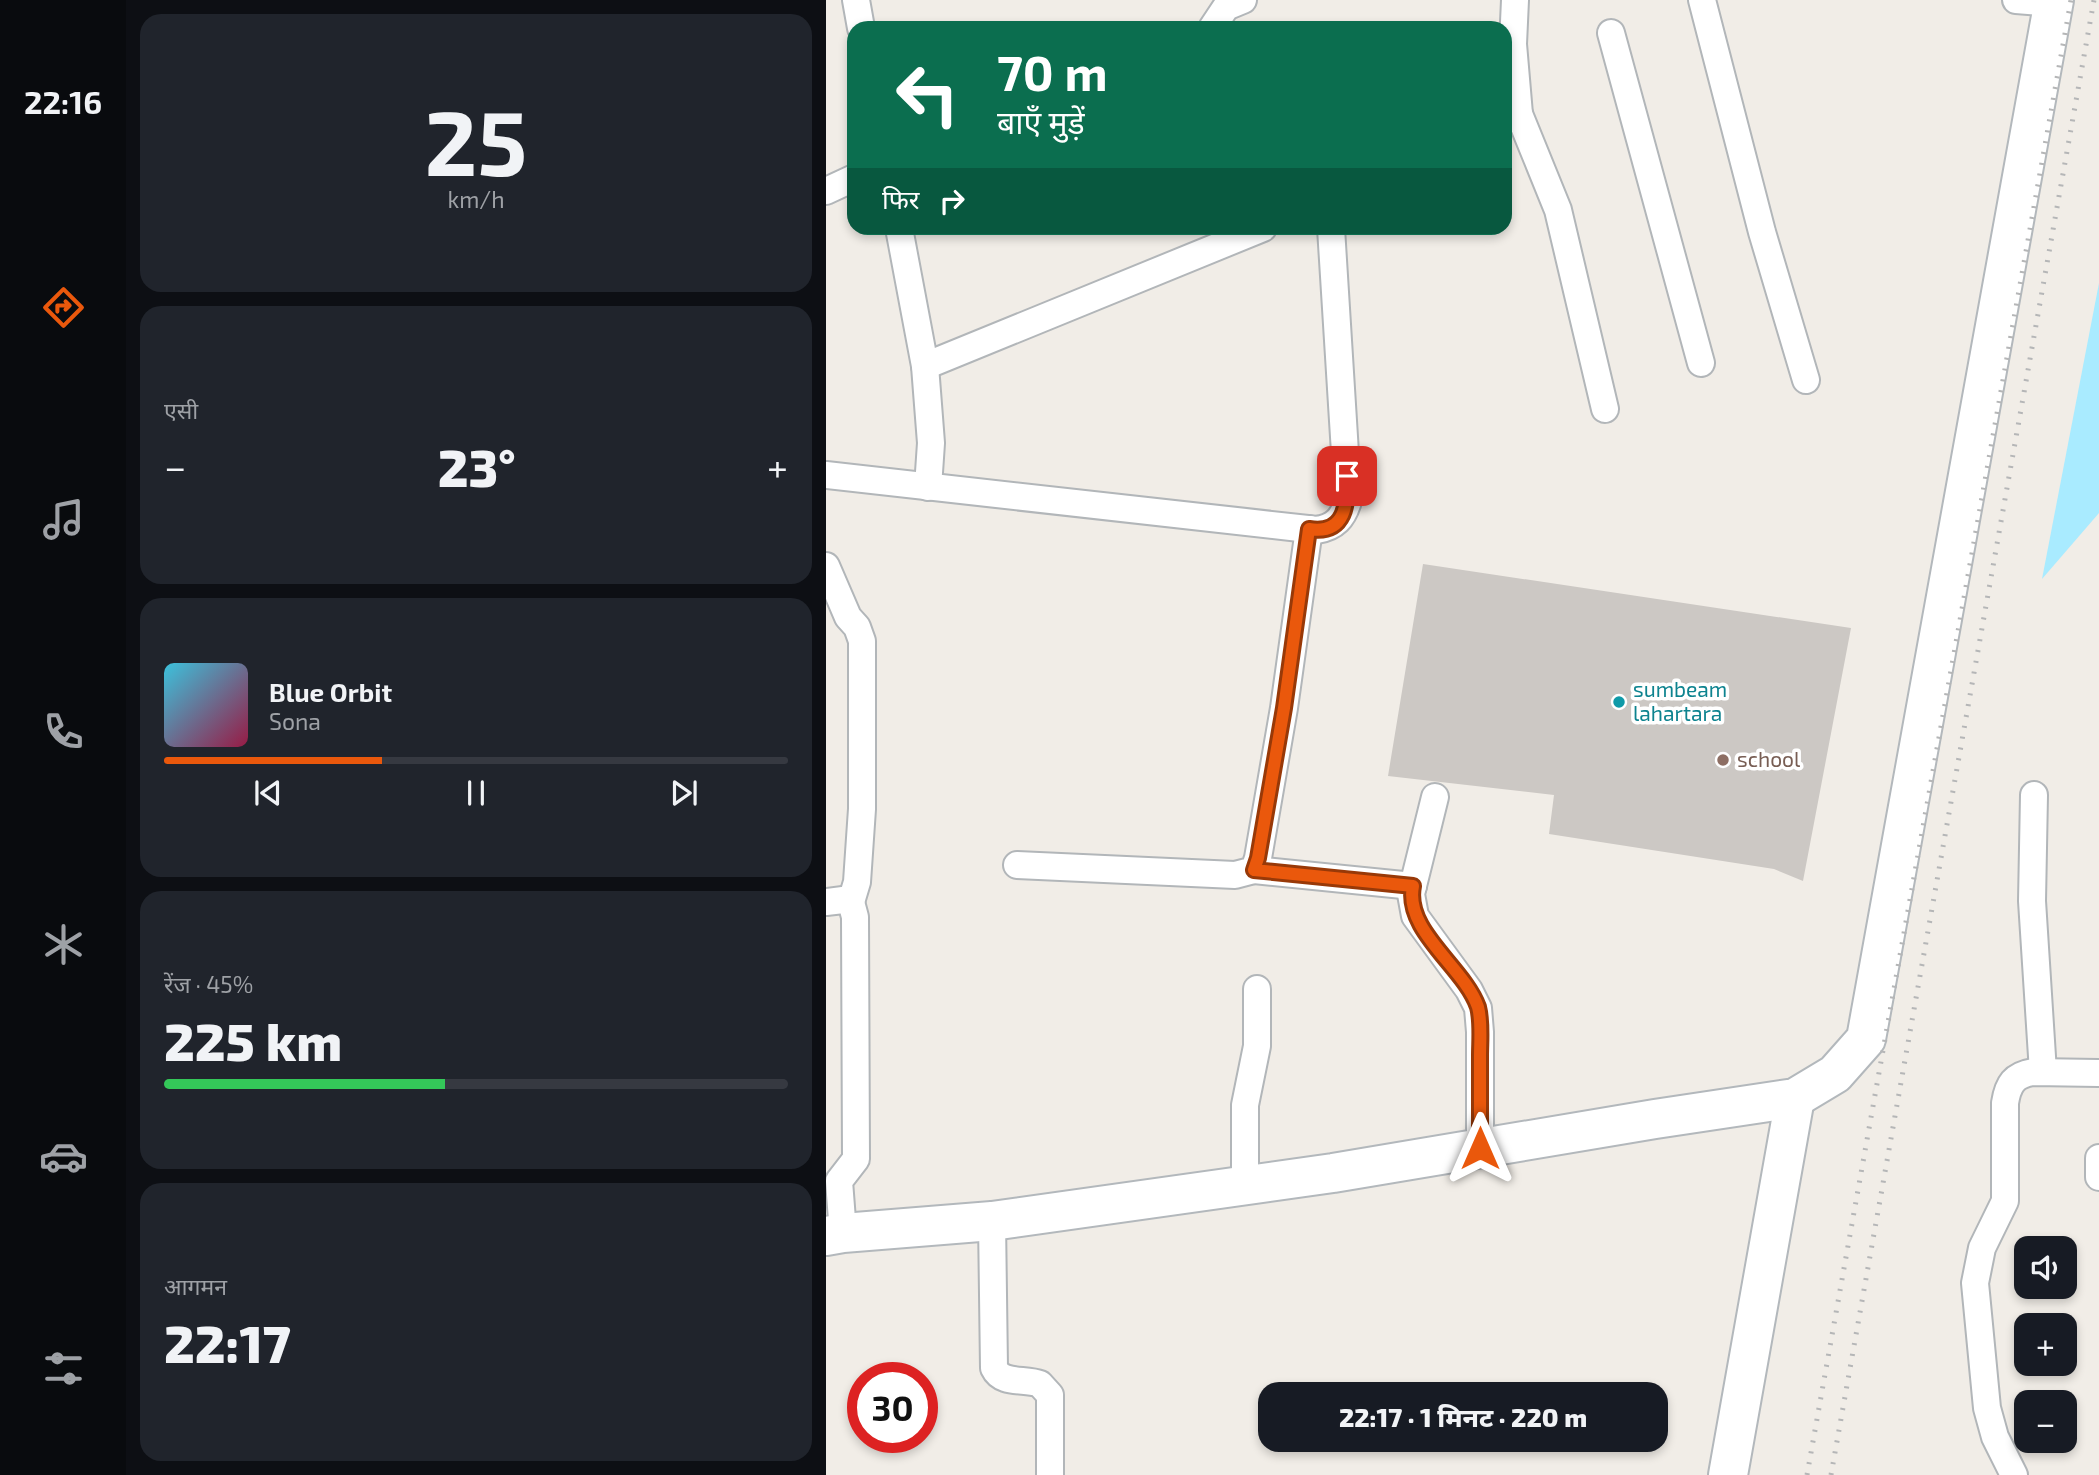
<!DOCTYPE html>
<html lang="hi">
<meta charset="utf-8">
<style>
:root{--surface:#171b24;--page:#20242c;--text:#f1f3f6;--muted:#9ea1a6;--line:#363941;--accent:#ea580c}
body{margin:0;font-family:"Exo 2","Noto Sans Devanagari",sans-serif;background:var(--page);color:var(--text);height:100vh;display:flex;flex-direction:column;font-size:26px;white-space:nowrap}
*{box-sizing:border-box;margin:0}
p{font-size:23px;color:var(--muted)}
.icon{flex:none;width:38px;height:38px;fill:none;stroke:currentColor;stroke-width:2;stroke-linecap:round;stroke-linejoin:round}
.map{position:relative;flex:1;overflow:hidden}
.side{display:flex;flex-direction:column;gap:14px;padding:14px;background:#0d0f14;width:700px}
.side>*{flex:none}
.top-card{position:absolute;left:21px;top:21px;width:665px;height:214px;border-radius:21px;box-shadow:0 4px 10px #0003;background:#0b6e4f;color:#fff;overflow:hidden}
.fabs{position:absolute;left:1188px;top:1236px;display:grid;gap:14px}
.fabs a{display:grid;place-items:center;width:63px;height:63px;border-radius:14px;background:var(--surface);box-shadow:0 4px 10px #0003;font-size:35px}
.speed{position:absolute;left:21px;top:1362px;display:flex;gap:14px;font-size:35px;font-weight:700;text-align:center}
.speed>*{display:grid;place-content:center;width:91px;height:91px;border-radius:50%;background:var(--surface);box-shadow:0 4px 10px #0003;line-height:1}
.speed .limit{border:10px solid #d22;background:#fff;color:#111}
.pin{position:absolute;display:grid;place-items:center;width:60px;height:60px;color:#fff;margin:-30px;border-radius:14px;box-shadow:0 4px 10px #0006}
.me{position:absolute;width:77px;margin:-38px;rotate:0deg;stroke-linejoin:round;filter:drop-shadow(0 0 5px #0008)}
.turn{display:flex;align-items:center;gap:24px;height:147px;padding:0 35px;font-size:32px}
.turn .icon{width:91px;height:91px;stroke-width:2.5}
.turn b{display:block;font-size:49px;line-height:60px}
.then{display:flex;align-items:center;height:66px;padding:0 35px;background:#0003;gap:14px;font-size:26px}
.big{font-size:52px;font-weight:800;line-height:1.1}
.side .card{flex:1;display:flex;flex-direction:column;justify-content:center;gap:10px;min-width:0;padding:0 24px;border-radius:21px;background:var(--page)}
.side .dial{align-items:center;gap:0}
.dial b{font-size:91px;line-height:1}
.song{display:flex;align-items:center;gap:21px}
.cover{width:84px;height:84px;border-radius:10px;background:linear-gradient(135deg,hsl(190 70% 55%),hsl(340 70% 35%))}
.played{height:7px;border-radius:4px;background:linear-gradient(90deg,var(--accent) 35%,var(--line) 35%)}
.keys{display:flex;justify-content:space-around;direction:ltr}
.heat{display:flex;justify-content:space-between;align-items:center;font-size:38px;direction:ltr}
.charge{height:10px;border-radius:5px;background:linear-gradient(90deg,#34c759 45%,var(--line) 0)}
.trip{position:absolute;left:432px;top:1382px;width:410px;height:70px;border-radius:21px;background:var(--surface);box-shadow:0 4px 10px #0003;font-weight:800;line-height:70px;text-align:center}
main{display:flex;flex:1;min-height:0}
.tabs{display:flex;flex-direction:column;width:126px;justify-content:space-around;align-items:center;background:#090b0e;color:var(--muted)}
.tabs .icon{width:49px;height:49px}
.tabs .selected{color:var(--accent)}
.tabs b{font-size:32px;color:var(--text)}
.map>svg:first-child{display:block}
</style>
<main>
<nav class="tabs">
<b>22:16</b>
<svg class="icon selected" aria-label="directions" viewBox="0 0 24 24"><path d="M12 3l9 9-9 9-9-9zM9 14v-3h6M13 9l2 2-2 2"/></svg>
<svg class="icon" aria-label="music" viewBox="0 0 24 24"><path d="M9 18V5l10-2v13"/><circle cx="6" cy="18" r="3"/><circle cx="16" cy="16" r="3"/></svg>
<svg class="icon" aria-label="phone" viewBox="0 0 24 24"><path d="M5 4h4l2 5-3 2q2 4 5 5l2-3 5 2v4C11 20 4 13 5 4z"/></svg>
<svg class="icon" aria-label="climate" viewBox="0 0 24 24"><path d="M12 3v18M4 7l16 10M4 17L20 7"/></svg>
<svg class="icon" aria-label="car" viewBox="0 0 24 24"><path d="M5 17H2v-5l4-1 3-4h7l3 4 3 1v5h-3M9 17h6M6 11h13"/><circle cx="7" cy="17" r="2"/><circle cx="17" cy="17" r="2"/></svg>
<svg class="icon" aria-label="filters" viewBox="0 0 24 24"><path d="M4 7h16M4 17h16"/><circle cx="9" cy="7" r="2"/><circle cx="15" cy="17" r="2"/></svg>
</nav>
<section class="side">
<div class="card dial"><b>25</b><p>km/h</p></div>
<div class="card"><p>एसी</p>
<div class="heat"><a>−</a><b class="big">23°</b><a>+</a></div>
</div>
<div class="card">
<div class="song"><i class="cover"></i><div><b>Blue Orbit</b><p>Sona</p></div></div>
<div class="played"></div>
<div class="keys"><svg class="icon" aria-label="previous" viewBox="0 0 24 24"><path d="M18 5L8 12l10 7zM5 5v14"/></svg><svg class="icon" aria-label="pause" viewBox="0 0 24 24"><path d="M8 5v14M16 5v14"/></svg><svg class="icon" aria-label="next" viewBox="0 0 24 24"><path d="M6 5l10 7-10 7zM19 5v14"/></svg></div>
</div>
<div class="card"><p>रेंज · 45%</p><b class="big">225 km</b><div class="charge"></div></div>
<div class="card"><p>आगमन</p><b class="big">22:17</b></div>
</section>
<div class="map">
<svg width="1273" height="1475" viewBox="0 0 1273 1475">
<rect width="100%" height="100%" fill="#f1ede7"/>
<path fill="#a9ebff" d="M1273,283V513L1216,579Z"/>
<path fill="#ccc8c4" d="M597,564L1025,628L977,881L948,869L723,834L728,795L562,776Z"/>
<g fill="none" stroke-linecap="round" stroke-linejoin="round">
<g stroke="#b2b6b9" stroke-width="30">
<g id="street">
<path d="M30,0L35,28"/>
<path d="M876,0L936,232L980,380"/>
<path d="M1190,0L1227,3"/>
<path d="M386,28L400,7L417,0"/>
<path d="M785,33L875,363"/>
<path d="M693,114L732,210L779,409"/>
<path d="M679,121L693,114L687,44L689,0"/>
<path d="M0,191L28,178"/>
<path d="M73,228L99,366L105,443L102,487"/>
<path d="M99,366L437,228"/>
<path d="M0,475L491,530C509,527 517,518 522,501L505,228"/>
<path d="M0,566L22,617L31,627L36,641V809L31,882L25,902"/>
<path d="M1208,795L1206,901L1217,1072"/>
<path d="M609,797L585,894L589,916L643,990L652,1008L654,1032V1148"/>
<path d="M191,865L409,875L428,870L432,858L458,708L483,529"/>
<path d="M428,870L587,886"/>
<path d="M0,902L17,900L25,902L29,917L30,1159L13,1181L17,1233"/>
<path d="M1273,1158V1177"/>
<path d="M419,1185V1105L431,1046V989"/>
<path d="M166,1221L168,1368C176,1385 199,1378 214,1384L224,1395V1475"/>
<path d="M1188,1475L1169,1437L1161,1408L1149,1283L1156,1248L1179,1201V1103C1182,1084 1188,1075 1207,1072L1273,1073"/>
</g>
</g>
<g stroke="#b3b8bc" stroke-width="42">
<g id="secondary">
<path d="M0,1236L17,1233L166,1221L507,1173L829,1119L969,1098L1009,1074L1040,1039L1228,0"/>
<path d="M902,1475L969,1098"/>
</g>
</g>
<use href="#street" stroke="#fff" stroke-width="26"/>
<use href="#secondary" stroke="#fff" stroke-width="38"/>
<g stroke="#b5b6b7" stroke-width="5" stroke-dasharray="2 9" stroke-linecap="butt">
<path d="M981,1475L1245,0"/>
<path d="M1005,1475L1268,0"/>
</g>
</g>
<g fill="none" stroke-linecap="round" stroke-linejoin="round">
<g stroke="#983908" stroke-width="18">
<path id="route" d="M521,476C522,503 520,535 483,529L458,708L432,858L428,870L587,886C578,931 638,967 652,1007C656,1022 654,1041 654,1056C654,1087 654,1118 654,1148"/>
</g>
<use href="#route" stroke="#ea580c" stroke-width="12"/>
</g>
<circle fill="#0f9aa8" stroke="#fff" stroke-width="2.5" cx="793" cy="702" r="7"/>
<circle fill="#8d6e63" stroke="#fff" stroke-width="2.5" cx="897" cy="760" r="7"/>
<g text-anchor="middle" stroke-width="7" stroke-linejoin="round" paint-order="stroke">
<g font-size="21" fill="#0d838f" stroke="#fff" text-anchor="start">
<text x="807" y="697">sumbeam<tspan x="807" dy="24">lahartara</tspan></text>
</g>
<g font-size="21" fill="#785e54" stroke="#fff" text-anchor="start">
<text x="911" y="767">school</text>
</g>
</g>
</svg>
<div class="fabs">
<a><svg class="icon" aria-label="sound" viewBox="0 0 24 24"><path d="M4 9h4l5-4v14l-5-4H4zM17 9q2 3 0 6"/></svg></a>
<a>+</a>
<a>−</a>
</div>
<div class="speed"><div class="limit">30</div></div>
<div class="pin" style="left:521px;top:476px;background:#d93025"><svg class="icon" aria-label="arrive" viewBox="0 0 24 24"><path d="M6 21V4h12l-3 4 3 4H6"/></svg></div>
<svg class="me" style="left:654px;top:1148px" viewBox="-20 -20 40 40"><path d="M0-17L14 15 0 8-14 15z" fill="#ea580c" stroke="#fff" stroke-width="4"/></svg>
<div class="trip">22:17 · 1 मिनट · 220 m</div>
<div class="top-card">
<div class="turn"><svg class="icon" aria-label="left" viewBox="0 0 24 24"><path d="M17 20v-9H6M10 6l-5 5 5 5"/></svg><div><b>70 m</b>बाएँ मुड़ें</div></div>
<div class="then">फिर<svg class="icon" aria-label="right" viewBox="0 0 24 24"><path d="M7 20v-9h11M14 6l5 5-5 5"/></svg></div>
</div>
</div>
</main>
